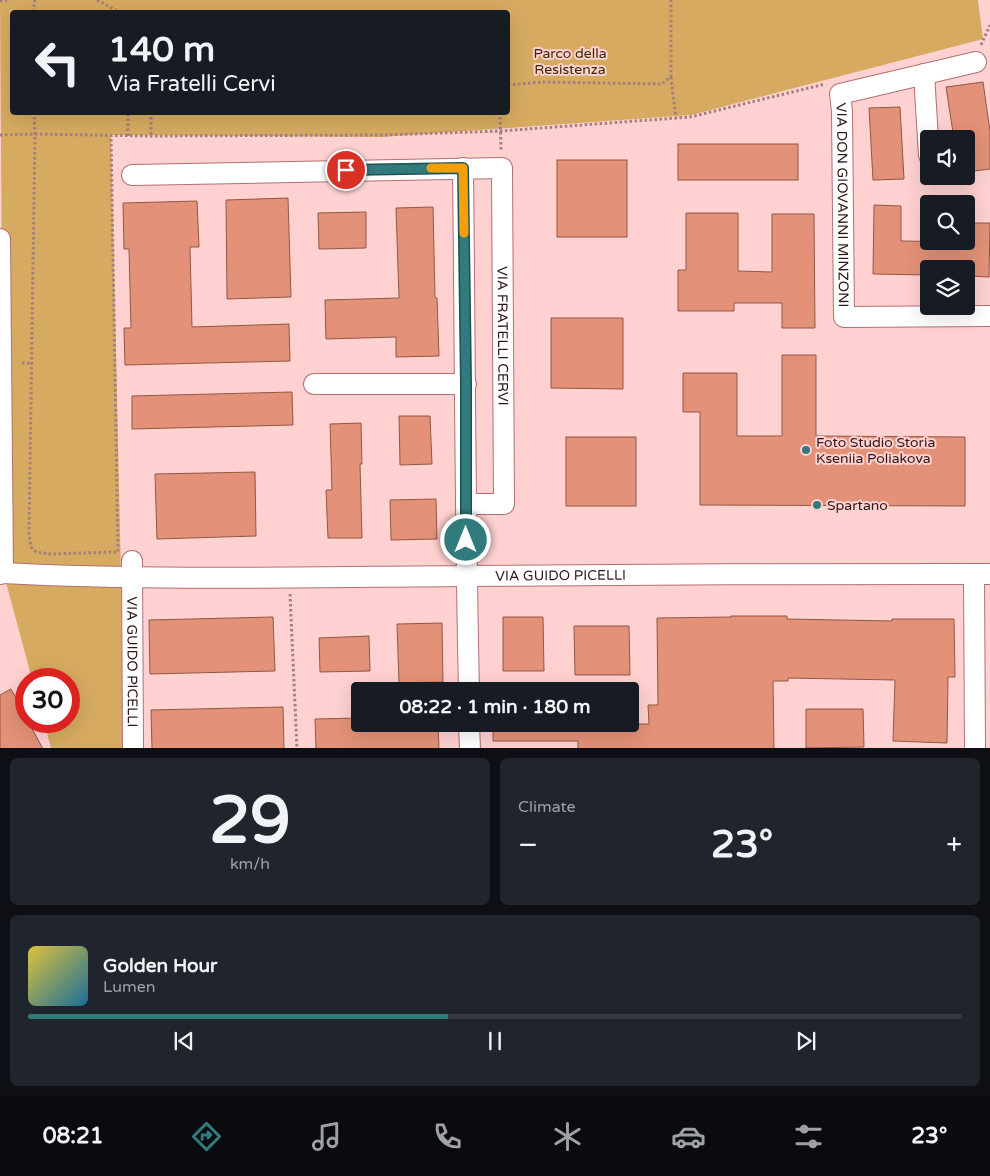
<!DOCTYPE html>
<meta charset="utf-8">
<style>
:root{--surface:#171b24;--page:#20242c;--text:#f1f3f6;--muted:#9ea1a6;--line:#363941;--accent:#327b7d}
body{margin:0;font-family:"Varela Round",sans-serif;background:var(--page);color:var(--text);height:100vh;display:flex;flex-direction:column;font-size:19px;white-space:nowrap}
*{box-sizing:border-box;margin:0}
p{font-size:16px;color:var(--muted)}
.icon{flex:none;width:28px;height:28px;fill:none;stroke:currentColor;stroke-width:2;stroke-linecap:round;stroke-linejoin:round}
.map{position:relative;height:748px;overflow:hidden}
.details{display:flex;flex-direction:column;gap:10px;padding:10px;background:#0d0f14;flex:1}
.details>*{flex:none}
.top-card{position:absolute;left:10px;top:10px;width:500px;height:105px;border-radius:5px;box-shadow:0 5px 20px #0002;background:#171b24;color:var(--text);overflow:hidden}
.controls{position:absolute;left:920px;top:130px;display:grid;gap:10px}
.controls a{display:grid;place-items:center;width:55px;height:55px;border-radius:5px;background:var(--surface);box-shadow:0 5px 20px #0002;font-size:25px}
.speed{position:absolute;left:15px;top:668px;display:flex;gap:10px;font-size:25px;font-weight:700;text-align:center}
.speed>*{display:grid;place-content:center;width:65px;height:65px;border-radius:50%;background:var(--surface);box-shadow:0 5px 20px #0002;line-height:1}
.speed .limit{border:8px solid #d22;background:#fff;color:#111}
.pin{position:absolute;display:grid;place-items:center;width:42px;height:42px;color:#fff;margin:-21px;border:2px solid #fff;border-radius:50%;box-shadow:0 1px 5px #0007}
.me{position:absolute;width:55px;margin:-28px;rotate:0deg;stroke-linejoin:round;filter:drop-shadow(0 0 4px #0008)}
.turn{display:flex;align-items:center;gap:18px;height:105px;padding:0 15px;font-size:22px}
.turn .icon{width:65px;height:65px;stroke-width:2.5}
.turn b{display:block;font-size:35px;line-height:42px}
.big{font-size:38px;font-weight:800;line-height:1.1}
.details .tile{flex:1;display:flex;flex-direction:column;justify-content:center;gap:8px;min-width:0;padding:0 18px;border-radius:8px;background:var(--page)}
.details .dial{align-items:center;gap:0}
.dial b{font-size:65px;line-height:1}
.song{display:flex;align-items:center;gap:15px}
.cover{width:60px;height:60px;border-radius:8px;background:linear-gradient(135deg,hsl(50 70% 55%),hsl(200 70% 35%))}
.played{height:5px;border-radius:2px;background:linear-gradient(90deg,var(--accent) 45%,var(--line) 45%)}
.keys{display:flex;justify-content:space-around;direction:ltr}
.heat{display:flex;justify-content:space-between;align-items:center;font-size:28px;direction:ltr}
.details .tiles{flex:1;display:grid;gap:10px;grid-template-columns:1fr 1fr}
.tile:last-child{grid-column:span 2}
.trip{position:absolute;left:351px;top:682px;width:288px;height:50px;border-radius:5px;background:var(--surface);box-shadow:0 5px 20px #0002;font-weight:800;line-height:50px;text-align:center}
.dock{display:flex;height:80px;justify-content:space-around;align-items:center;background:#090b0e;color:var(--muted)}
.dock .icon{width:35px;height:35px}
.dock .current{color:var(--accent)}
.dock b{font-size:22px;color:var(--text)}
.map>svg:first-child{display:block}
</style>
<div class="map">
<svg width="990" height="749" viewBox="0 0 990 749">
<rect width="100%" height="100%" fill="#ffd1d1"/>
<g fill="#d6aa61" fill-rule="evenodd">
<path d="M0,0H978L983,39L691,115L381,137L111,135L121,575L4,571ZM12,12H508V112H12Z"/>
<path d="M4,575L121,578L123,748H51L44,721H69V679H32Z"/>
</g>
<g fill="#e39178" stroke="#935744">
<path d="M983,82L990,131V169L966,172V139H954L946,87Z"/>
<path d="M900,107L904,179L873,180L869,108Z"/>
<rect x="678" y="144" width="120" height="36"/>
<rect x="557" y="160" width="70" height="77"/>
<path d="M288,198L291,297L227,299L226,200Z"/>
<path d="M197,201L199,247H190L192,327L289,324L290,361L125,365L124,328H131L129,249H124L123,203Z"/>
<path d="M874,205L901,206V241L963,242V241H966V223H990L989,277L966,276V269H929V275L873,274Z"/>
<path d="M433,207L435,298H437L439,356L396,357V337L326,339L325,300L399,298L396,208Z"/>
<path d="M366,212V248L319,249L318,213Z"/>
<path d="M686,213H738V271L772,272V214H814L815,328H782V303H734V311H678V270H686Z"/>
<path d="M551,318H623V389L551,388Z"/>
<path d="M782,355H816V436L965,437V506L700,505V412H683V373H737V436H782Z"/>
<path d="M292,392L293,425L132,429V396Z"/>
<path d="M399,416H430L432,464L400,465Z"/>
<path d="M361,423L362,464H360L362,538H328L326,490H332L330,424Z"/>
<rect x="566" y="437" width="70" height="69"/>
<path d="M255,472L256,536L157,539L155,474Z"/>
<path d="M436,499L437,539L391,540L390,500Z"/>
<path d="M731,616H787V619L892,621V619H954L955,677H948L947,743L893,741L895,680L788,678V681H773L774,749H578V741H493V724H649L648,705H658L657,618L731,617Z"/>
<path d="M273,617L275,671L150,674L149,620Z"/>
<path d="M503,617H543L544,671H503Z"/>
<path d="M442,623L443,682L399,683L397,624Z"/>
<path d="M574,626H629L630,675H575Z"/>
<path d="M369,636L370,671L320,672L319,638Z"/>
<path d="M11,689L26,717V721H28L43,749H0V695Z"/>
<path d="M283,707L284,749H152L151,710Z"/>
<path d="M806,709H863L864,747L806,748Z"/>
<path d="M360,718V724H438L439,749H316L315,719Z"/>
</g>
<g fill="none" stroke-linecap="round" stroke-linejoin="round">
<g stroke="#b37071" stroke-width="22">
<g id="street">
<path id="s1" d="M976,62L840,94L842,111L844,317L990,316"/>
<path d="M924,74L929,155"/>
<path d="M463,168C465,342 465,517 469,691"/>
<path id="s2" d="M132,175L502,168L504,504H466"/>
<path d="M0,239L3,573"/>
<path d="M314,384H466"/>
<path id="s3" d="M132,561L133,749"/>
<path id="s4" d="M0,574L3,573C156,581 310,577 464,576C639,574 815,574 990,574"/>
<path d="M974,574L975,749"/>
<path d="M469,724L470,749"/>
</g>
</g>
<g stroke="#a47f7f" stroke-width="3" stroke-dasharray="2.5 2.5" stroke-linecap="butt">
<path d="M97,0L119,12"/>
<path d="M0,1L7,0"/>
<path d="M33,12L35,0"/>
<path d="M981,45L990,25"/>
<path d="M671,77L676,118"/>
<path d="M508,85L542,82L662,84L671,76V0"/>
<path d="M34,112L35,134L29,533L31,547L36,552L50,554L118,552L111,136"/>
<path d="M151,112V136"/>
<path d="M500,112L501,150"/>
<path d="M0,135L35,134L151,136L382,135L501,131L690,117L825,84"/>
<path d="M128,136V112"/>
<path d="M22,363H31"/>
<path d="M290,594L297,749"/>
</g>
<use href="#street" stroke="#fff" stroke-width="20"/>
</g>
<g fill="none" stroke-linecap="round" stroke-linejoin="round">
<g stroke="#205051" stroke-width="12">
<path id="route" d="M346,170L463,168L466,384V540"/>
</g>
<use href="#route" stroke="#327b7d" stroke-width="9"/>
<path stroke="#f59e0b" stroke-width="9" d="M431,168H463L464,233"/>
</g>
<g fill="#327b7d" stroke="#ffd1d1" stroke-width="2">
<circle cx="806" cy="450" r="5"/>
<circle cx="817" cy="505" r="5"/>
</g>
<g text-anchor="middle" stroke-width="4" stroke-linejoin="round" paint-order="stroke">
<g font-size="14" fill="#3d2a09" stroke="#ffd1d1">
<text x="570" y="58">Parco della<tspan x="570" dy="16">Resistenza</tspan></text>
</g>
<g font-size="14" fill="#301617" stroke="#ffd1d1">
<text dy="5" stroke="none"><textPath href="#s1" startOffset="251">VIA DON GIOVANNI MINZONI</textPath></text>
<text dy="5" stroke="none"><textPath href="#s2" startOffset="538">VIA FRATELLI CERVI</textPath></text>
<text dy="5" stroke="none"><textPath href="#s4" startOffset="561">VIA GUIDO PICELLI</textPath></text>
<text dy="5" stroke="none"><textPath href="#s3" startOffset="101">VIA GUIDO PICELLI</textPath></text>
</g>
<g font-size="14" fill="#301617" stroke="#ffd1d1" text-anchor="start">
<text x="816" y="447">Foto Studio Storia<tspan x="816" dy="16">Kseniia Poliakova</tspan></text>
<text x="827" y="510">Spartano</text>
</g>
</g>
</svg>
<div class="controls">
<a><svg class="icon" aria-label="sound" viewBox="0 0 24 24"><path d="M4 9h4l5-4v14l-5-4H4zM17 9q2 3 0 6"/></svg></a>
<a><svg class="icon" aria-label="search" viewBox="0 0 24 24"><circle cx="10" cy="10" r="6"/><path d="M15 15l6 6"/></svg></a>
<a><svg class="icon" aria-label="layers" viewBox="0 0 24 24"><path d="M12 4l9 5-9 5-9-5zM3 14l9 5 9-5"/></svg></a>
</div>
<div class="speed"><div class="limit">30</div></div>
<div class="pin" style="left:346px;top:170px;background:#d93025"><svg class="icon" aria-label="arrive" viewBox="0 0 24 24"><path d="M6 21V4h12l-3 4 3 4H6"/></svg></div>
<svg class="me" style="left:466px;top:540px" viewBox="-20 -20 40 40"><circle r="17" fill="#327b7d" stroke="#fff" stroke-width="3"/><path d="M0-11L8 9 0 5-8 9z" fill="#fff"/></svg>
<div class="trip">08:22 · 1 min · 180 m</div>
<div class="top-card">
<div class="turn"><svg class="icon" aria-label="left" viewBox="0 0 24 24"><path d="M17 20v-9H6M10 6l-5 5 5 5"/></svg><div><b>140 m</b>Via Fratelli Cervi</div></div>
</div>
</div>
<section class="details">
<div class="tiles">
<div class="tile dial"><b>29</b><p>km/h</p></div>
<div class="tile"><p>Climate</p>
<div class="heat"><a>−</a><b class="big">23°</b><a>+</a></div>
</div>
<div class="tile">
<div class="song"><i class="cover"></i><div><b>Golden Hour</b><p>Lumen</p></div></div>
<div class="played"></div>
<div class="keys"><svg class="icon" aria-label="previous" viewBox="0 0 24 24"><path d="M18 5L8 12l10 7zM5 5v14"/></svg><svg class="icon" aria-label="pause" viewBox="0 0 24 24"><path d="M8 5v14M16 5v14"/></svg><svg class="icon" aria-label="next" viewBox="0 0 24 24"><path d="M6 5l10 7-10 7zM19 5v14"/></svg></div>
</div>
</div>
</section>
<nav class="dock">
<b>08:21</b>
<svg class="icon current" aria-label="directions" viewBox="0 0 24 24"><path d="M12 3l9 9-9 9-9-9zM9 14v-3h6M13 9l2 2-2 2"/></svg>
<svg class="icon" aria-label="music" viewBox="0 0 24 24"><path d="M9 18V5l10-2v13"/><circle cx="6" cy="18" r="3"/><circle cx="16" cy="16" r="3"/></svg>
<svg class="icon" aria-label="phone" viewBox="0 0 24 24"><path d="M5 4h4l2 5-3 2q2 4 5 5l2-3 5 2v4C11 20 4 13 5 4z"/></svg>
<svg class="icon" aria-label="climate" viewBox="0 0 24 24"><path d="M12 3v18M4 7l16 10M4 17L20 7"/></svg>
<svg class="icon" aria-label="car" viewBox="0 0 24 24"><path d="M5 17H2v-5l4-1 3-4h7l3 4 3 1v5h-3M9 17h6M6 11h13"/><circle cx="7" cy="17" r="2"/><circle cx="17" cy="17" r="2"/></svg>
<svg class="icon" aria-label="filters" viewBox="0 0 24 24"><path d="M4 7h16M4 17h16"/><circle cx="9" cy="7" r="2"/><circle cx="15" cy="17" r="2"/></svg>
<b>23°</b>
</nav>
